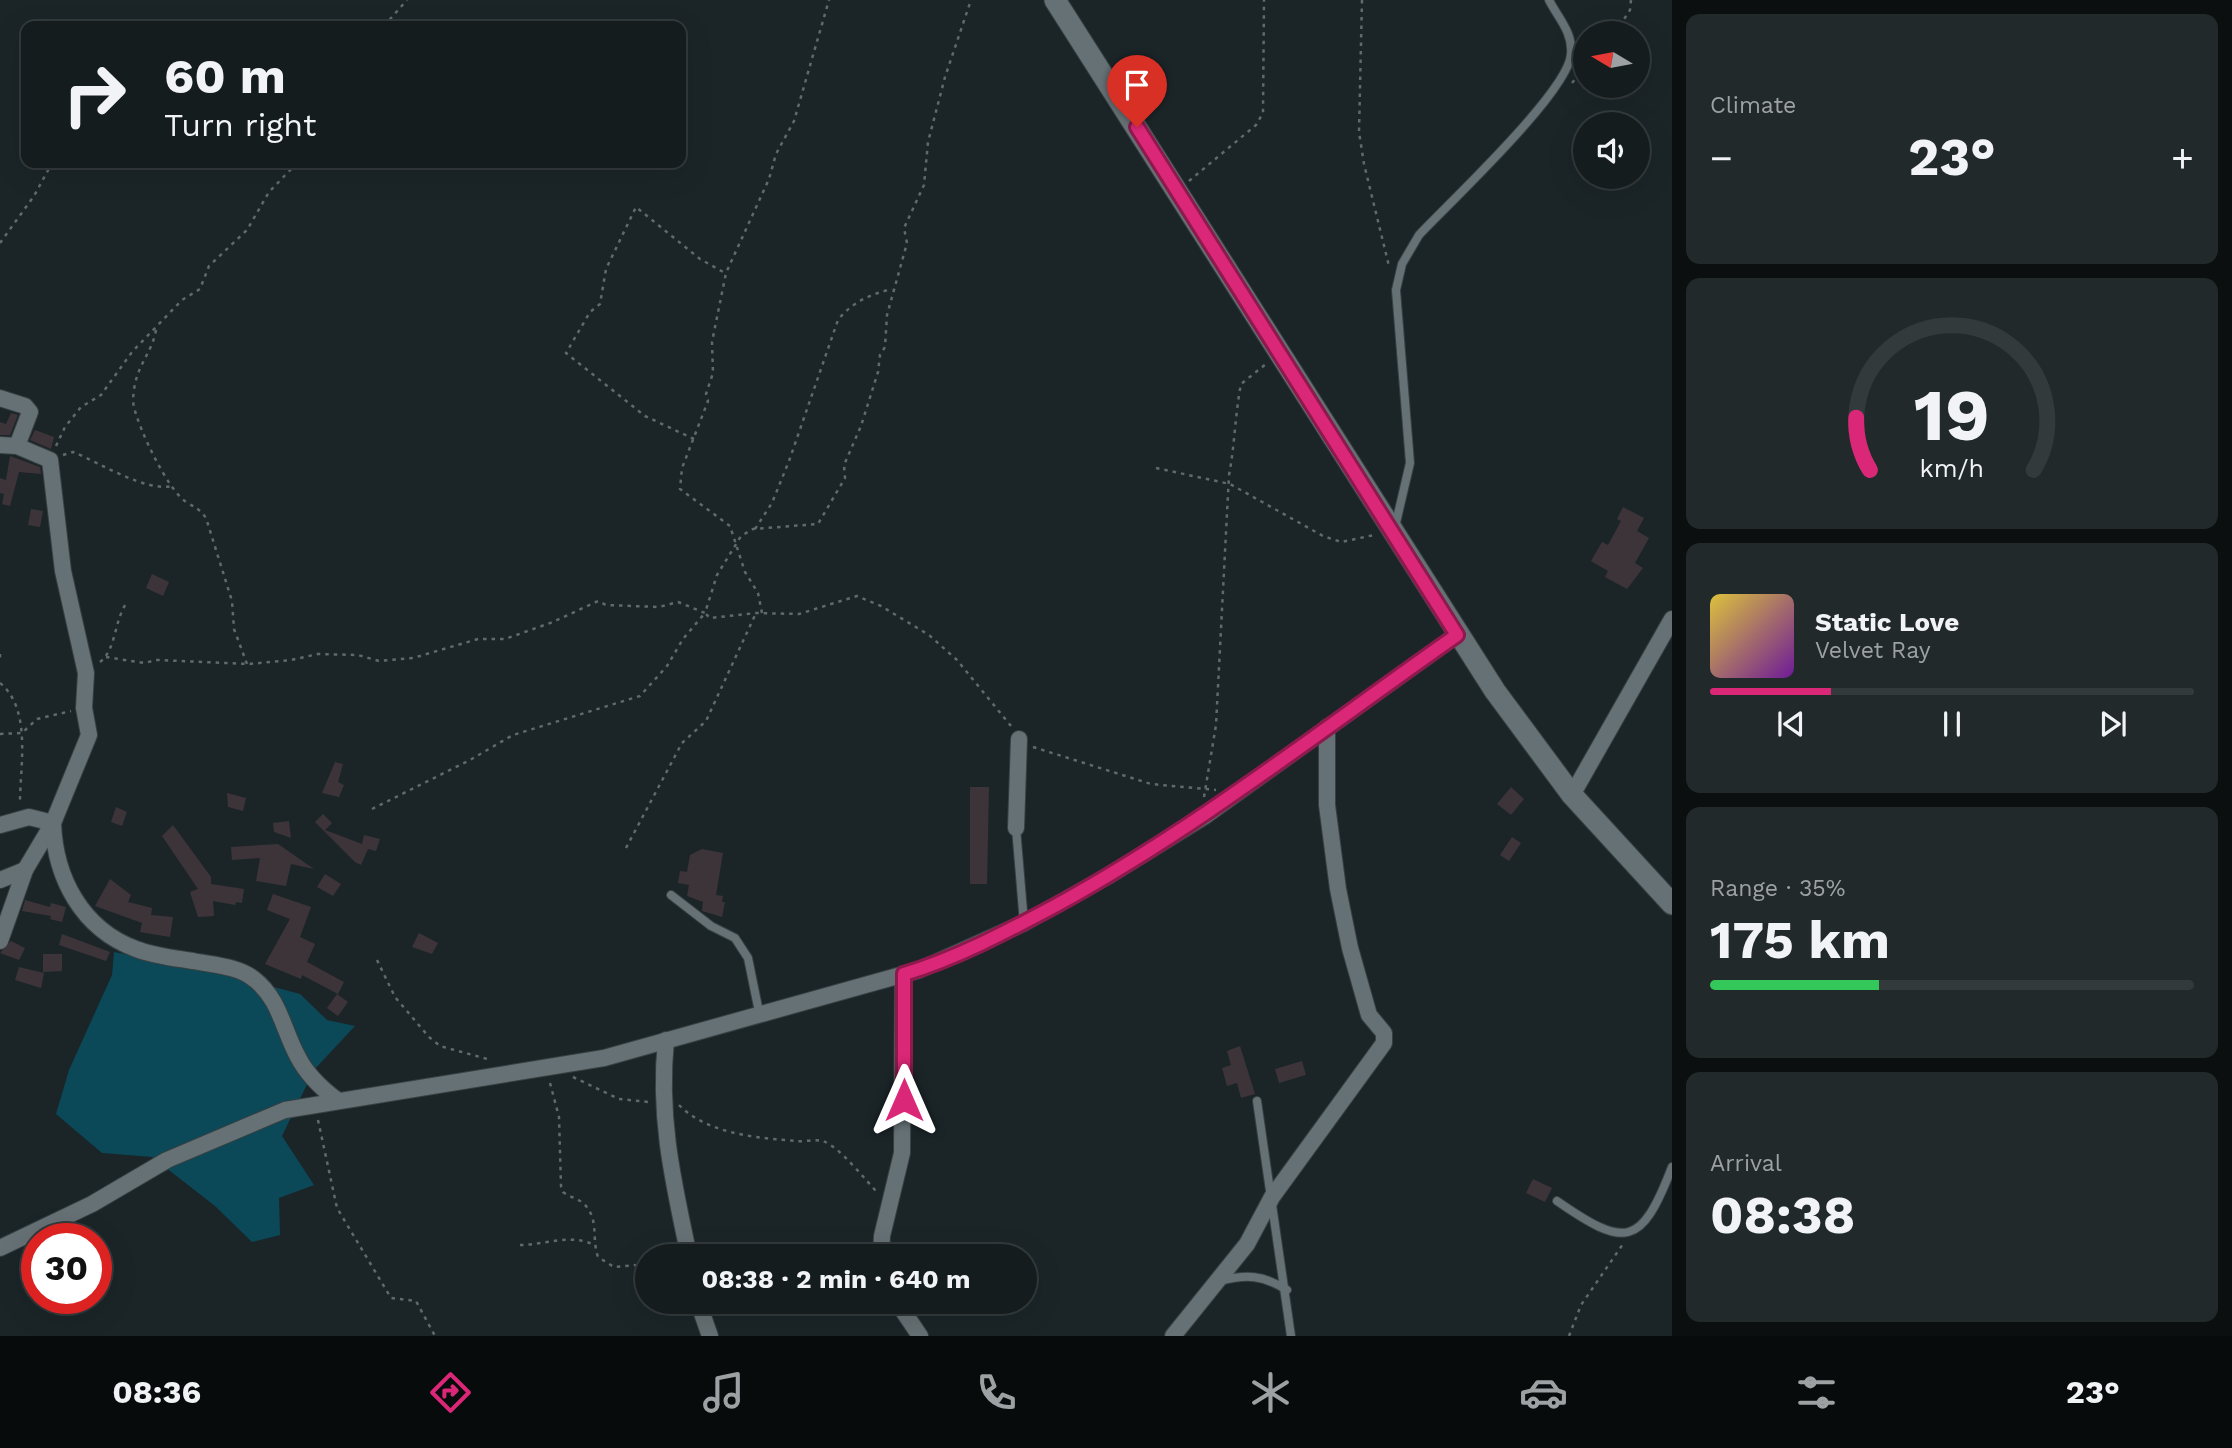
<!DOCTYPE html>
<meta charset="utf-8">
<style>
:root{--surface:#141c1e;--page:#21292b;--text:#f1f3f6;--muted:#9da1a4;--line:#333a3c;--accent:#db2777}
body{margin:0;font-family:"Work Sans",sans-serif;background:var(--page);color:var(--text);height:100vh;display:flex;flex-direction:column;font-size:26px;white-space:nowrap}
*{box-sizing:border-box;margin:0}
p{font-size:23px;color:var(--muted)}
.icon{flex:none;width:38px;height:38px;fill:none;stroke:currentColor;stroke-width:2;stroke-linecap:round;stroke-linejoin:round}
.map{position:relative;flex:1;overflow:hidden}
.details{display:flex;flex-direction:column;gap:14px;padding:14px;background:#0b0f10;width:560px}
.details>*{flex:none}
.banner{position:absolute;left:21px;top:21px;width:665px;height:147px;border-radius:14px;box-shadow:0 7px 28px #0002,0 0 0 2px var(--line);background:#141c1e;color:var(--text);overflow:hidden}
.needle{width:46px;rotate:280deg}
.tools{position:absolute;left:1573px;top:21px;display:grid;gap:14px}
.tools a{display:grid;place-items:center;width:77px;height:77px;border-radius:50%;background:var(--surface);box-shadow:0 7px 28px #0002,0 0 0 2px var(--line);font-size:35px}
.speed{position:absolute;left:21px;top:1223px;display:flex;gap:14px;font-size:35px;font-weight:700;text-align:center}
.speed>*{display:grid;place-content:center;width:91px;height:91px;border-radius:50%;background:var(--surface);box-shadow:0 7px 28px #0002,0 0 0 2px var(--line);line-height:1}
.speed .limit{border:10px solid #d22;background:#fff;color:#111}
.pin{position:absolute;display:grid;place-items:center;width:60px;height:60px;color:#fff;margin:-72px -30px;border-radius:50% 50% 50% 0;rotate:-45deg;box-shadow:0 0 7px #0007}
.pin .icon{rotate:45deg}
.me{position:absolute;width:77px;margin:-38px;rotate:0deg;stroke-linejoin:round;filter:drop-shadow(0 0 5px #0008)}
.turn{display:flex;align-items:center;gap:24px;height:147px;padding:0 28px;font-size:32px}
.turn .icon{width:91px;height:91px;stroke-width:2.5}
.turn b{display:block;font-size:49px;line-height:60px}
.big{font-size:52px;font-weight:700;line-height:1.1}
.details .tile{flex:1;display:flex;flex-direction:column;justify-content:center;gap:10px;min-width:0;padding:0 24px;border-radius:14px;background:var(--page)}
.details .dial{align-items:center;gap:0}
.dial svg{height:182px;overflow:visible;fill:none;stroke:var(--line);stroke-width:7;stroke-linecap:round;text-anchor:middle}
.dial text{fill:var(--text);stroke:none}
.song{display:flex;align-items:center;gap:21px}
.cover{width:84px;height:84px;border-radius:10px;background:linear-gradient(135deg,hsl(50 70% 55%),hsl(280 70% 35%))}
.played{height:7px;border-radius:4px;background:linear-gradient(90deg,var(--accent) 25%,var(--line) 25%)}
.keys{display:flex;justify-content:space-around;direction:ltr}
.heat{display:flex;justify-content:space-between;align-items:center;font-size:38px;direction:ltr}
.charge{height:10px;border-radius:5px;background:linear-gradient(90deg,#34c759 35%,var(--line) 0)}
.trip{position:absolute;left:635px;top:1244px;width:402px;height:70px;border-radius:35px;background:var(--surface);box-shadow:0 7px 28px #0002,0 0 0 2px var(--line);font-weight:700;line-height:70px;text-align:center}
.menu{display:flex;height:112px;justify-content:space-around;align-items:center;background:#080b0c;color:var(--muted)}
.menu .icon{width:49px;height:49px}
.menu .current{color:var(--accent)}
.menu b{font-size:32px;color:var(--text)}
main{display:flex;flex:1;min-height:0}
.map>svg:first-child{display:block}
</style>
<main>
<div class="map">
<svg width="1672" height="1336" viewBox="0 0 1672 1336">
<rect width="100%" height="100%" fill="#1b2528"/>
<path fill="#0b4858" d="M114,952L210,970L300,994L327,1020L355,1026L314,1070L282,1136L314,1185L279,1198L280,1235L252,1242L215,1206L152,1157L102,1153L56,1114L69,1070L112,975Z"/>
<g fill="#3d3439">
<path d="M11,413L18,415L10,435H0V422L6,424Z"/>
<path d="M35,430L54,437L51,449L30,440Z"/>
<path d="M10,456L40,467L41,474L19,472L10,506L2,504L4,494L0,493V478L6,480Z"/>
<path d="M1623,507L1644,518L1637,531L1649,538L1635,563L1643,568L1627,589L1605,577L1608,571L1591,561L1602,542L1608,545L1621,521L1617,519Z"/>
<path d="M31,509L43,511L40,527L28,525Z"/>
<path d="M152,574L169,582L163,596L146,588Z"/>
<path d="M335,762L343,764L338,782L344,785L339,797L322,793Z"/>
<path d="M970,787H989L987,884H970Z"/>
<path d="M1511,787L1524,799L1511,815L1497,804Z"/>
<path d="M227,793L246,798L243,811L228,807Z"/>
<path d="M116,807L127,812L122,826L111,822Z"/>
<path d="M323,814L332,823L325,830L362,844L364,835L380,839L376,851L368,849L361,865L355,862L315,822Z"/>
<path d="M289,821L291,838L274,832L273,823Z"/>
<path d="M173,825L211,877V884L244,889L242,903L236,902L235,905L213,901L214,916L198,917L190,892L198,889L162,836Z"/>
<path d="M1512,837L1521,843L1509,861L1500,855Z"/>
<path d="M278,844L314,869L291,864L286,886L256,881L260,858L232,860L231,847Z"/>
<path d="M702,849L723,853L716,895L723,896L722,902H725L722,917L702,911L703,902L687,896L689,885L678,883L680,871L687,872L690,855Z"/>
<path d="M325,874L341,884L333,896L317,887Z"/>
<path d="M110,879L131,895L128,902L152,908L151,915L173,917L170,937L140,932L142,923L95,906Z"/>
<path d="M273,894L311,907L300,937L315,944L307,962L344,982L338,994L302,975L301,979L265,964L290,919L267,910Z"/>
<path d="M25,900L50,907L51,903L66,907L62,922L50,919L51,916L22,911Z"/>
<path d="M419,933L438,943L432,954L412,947Z"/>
<path d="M62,934L110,952L106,961L59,945Z"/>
<path d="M11,941L25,948L19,960L0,953Z"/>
<path d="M43,954H62V971L43,972Z"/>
<path d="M19,967L44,973L41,988L15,980Z"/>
<path d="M337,994L348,1002L338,1016L327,1008Z"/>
<path d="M1240,1046L1255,1094L1241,1098L1237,1083L1227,1086L1222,1068L1231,1065L1227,1051Z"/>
<path d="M1302,1061L1306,1075L1279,1083L1275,1069Z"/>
<path d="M1533,1179L1552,1188L1545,1202L1526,1193Z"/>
</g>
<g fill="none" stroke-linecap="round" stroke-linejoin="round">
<g stroke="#374042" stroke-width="10">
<g id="lane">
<path d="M1395,527L1410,463L1396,290L1402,264L1419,235C1450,202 1569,91 1571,54C1573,32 1558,18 1549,0"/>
<path d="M1016,828L1024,923"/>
<path d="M671,895L711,926L735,938L748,958L759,1012"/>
<path d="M1257,1101L1291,1336"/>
<path d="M1557,1201C1625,1248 1641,1248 1672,1167"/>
<path d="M1220,1281C1247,1274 1263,1275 1287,1290"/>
</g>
</g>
<g stroke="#374042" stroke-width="18">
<g id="street">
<path d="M0,398L25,406L30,412L17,446"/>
<path d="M0,445L17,446L50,460L63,571L86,673L84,708L89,735L53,823L25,870L0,941"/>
<path d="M1572,795L1672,619"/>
<path d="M0,825L29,817L53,823C55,878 82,929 136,949C154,956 174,958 193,961C213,965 238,966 254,979C280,999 283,1030 298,1057C307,1075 321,1088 337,1100"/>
<path d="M1016,828L1019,739"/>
<path d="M0,880L25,870"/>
<path d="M666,1040C658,1117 673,1181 689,1256"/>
<path d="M0,1248L92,1204L167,1160L285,1110L604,1058L919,970L1024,923L1108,876L1205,816L1457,635"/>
<path d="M881,1256L882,1236L902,1153L903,974"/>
<path d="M698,1302L710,1336"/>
<path d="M897,1302L920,1336"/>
<path d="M1173,1336L1247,1244L1272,1197L1384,1043V1033L1369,1015L1350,948L1338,889L1327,805V727"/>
</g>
</g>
<g stroke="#374042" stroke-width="23">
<path id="secondary" d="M1055,0L1495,691L1572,795L1672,904"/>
</g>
<g stroke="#60696c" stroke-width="2.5" stroke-dasharray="3.5 5" stroke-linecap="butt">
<path d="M1362,0L1359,132L1364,164L1389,266"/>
<path d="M384,26L407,0"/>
<path d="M1615,33L1630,10L1631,0"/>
<path d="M1572,83L1586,66"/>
<path d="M1189,181L1256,125L1263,113L1264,0"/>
<path d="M0,243L34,196L52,163"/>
<path d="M156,330C153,349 141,361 136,380C134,387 132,400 134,407C139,429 167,489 186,502C194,507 200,509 206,518L232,601L234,629L247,664"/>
<path d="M694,439L645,416L566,353L590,312L600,304L606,269L636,207L700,259L725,273"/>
<path d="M56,446L65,427L81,407L101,395L132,352L182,300L200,289L209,266L247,230L269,192L297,163"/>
<path d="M63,455L73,452C101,463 144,492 173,486"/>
<path d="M1156,468L1230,484L1323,536L1341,542L1374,535"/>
<path d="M755,529L772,503L789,461L838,320C852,302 871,294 892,289"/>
<path d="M762,613L758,593L745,572L730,526L680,489L682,468L708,401L706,394L713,373L712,342L726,273L769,179L776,154L794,121L829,0"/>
<path d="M0,654V658"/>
<path d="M106,657L144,663L157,660L249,664L291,660L318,654L358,655L379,661L413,658L478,639H505L553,622L598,601L606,605L659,607L678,602L705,613L717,575L741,536L753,529L818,524L845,478L844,465L861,426L878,372L880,355L885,347L887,315L907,243L904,228L924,185L928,142L945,77L971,0"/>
<path d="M100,662C117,649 114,618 128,601"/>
<path d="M0,683C32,709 20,766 20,802"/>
<path d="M0,734L22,733L37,719L71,711"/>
<path d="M1033,747L1151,784L1216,790"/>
<path d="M1204,797L1216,725L1229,475C1235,444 1235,414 1241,384L1266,364"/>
<path d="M372,809L470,760L513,735L640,696L667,666L683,639L705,613L710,618L756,613L799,614L857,596L881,606L929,635L957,660L1011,726"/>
<path d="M626,848L682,743L706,721L756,613"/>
<path d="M377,960L395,997L429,1037L440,1046L491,1060"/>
<path d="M573,1077L619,1099L649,1102"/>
<path d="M550,1083L559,1117L561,1186L563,1192C569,1197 577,1198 583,1203C600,1219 591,1237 598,1257L614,1267L648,1264"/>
<path d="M679,1105C707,1134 758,1138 796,1141C804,1142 815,1139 823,1141C840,1147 865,1180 878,1193"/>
<path d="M318,1120L337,1208L391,1298L416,1301L435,1336"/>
<path d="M520,1245C545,1245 571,1233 594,1245"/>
<path d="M1569,1336L1581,1305L1623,1244"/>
</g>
<use href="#lane" stroke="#667175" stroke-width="8"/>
<use href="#street" stroke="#667175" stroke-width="16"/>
<use href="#secondary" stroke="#667175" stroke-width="21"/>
</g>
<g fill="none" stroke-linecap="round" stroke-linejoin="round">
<g stroke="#8e194d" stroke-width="18">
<path id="route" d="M904,1100V974C955,959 1006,932 1053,907C1196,829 1324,728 1457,635L1137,127"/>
</g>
<use href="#route" stroke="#db2777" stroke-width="12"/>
</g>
</svg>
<div class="tools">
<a><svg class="needle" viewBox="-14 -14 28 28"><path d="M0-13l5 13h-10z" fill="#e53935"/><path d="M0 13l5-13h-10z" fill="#9da1a4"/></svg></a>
<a><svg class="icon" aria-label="sound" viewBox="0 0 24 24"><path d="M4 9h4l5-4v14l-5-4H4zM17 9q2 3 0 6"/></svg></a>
</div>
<div class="speed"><div class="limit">30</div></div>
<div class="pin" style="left:1137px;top:127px;background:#d93025"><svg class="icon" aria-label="arrive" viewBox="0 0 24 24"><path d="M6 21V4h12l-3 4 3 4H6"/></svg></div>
<svg class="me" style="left:904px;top:1100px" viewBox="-20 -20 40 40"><path d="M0-17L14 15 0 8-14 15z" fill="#db2777" stroke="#fff" stroke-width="4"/></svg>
<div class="trip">08:38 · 2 min · 640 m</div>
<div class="banner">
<div class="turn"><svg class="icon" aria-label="right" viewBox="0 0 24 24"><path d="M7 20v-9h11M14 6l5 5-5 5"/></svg><div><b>60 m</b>Turn right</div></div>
</div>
</div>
<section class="details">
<div class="tile"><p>Climate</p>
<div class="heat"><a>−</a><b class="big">23°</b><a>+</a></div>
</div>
<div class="tile dial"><svg viewBox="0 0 100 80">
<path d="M14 69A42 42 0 1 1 86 69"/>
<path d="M14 69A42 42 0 0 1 8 46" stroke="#db2777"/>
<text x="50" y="56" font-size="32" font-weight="700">19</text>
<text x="50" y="72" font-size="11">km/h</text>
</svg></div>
<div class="tile">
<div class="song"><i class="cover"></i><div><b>Static Love</b><p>Velvet Ray</p></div></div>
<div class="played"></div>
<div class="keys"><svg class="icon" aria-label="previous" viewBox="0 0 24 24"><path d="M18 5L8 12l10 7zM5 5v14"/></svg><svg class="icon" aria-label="pause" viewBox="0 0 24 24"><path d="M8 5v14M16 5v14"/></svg><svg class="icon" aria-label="next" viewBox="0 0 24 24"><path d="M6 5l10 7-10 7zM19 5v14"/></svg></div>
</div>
<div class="tile"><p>Range · 35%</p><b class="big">175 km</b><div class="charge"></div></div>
<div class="tile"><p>Arrival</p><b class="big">08:38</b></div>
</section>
</main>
<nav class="menu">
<b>08:36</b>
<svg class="icon current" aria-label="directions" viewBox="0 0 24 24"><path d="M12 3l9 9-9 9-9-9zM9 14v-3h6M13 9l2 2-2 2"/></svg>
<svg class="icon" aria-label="music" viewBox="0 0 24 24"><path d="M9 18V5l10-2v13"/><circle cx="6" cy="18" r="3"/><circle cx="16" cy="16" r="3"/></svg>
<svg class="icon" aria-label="phone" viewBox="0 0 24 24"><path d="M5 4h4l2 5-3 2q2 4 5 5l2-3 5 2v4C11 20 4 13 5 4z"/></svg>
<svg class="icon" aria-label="climate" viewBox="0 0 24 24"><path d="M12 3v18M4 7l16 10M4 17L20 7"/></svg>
<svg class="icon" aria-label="car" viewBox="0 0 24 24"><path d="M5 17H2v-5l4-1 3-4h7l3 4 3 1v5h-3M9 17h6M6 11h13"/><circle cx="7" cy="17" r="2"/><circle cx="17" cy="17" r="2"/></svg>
<svg class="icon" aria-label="filters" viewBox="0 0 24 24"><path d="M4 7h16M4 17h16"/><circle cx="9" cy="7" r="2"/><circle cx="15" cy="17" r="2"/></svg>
<b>23°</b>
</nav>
